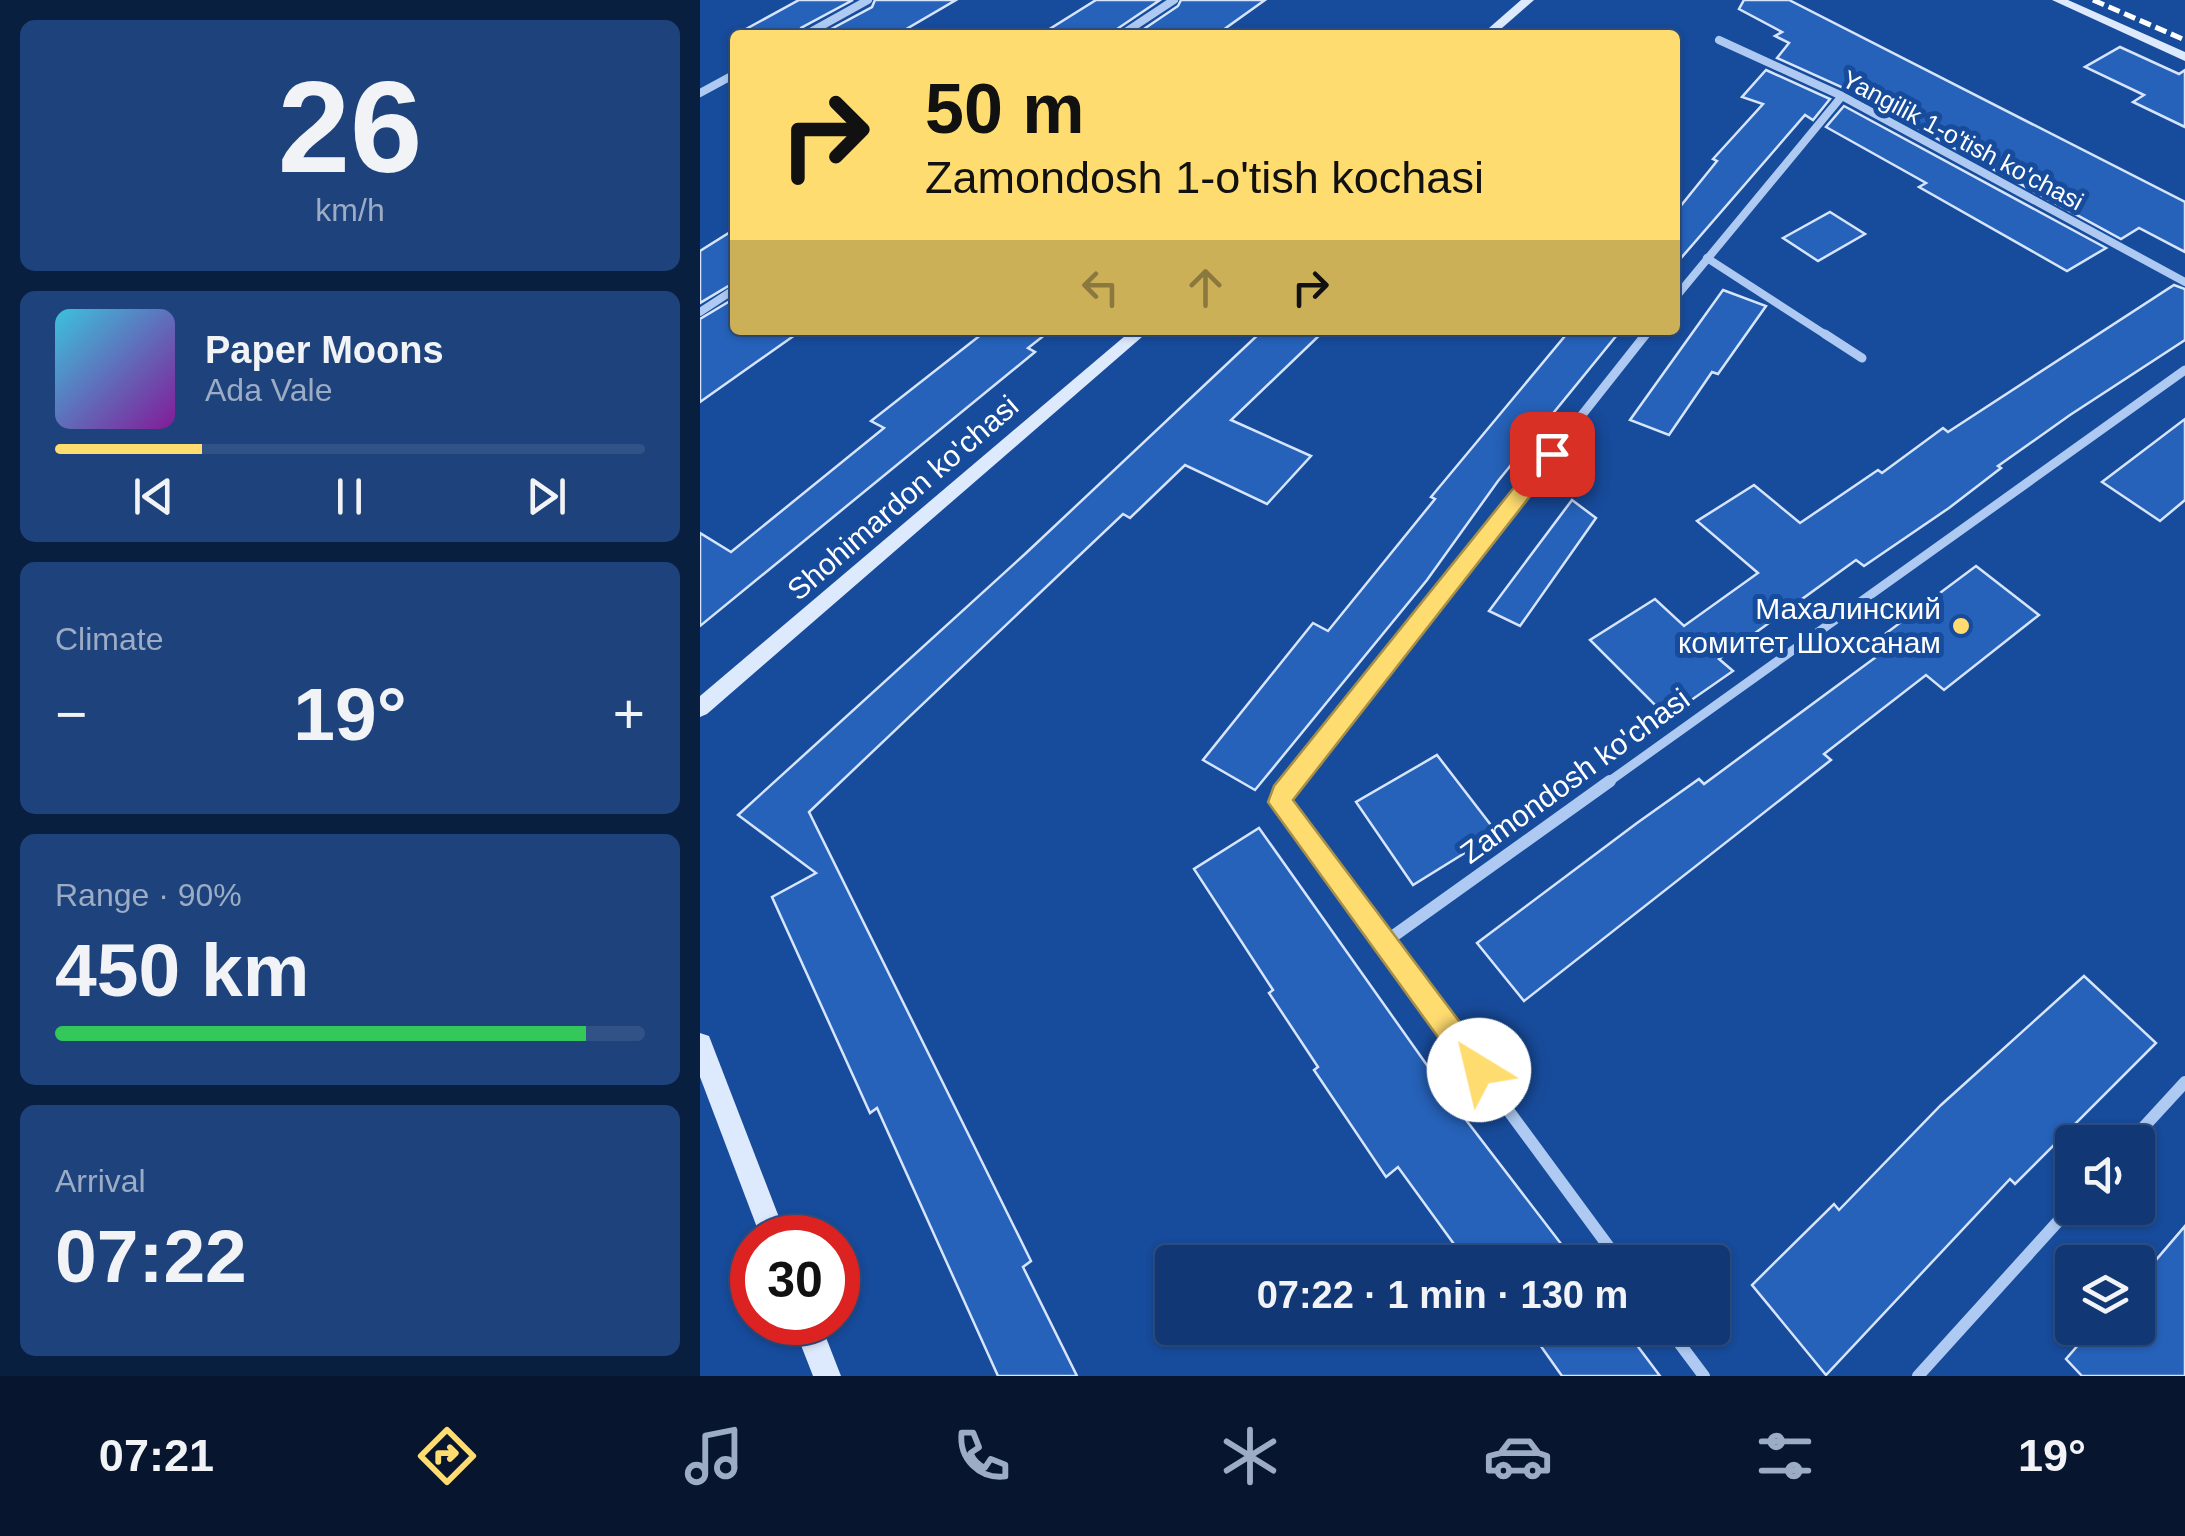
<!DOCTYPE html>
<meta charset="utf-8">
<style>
:root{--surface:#113874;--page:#1e437c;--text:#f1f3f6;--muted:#9cacc5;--line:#305286;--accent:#ffdc6f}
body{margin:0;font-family:Arial,sans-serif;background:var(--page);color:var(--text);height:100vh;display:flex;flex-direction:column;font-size:38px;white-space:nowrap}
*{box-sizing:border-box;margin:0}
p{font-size:32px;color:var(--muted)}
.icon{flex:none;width:55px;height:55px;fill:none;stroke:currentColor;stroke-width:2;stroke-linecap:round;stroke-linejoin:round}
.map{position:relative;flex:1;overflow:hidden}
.details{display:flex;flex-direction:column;gap:20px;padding:20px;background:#091f40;width:700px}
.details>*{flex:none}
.top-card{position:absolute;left:30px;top:30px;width:950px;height:305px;border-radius:10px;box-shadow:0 2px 8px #0004,0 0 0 2px var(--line);background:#ffdc6f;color:#111;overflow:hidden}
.tools{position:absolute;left:1355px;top:1125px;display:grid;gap:20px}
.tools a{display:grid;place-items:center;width:100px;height:100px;border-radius:10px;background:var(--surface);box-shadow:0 2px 8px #0004,0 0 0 2px var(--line);font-size:50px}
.speed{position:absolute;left:30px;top:1215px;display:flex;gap:20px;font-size:50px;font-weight:700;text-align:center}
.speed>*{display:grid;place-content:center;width:130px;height:130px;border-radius:50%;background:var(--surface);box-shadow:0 2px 8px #0004,0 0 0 2px var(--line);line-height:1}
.speed .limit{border:15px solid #d22;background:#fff;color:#111}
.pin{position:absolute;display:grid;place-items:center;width:85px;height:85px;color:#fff;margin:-42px;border-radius:20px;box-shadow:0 5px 15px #0006}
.me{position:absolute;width:110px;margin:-55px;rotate:324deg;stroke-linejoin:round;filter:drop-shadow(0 0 8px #0008)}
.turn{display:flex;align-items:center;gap:35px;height:210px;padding:0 30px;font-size:45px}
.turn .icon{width:130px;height:130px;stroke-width:2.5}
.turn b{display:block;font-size:70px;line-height:85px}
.lanes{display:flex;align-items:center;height:95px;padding:0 30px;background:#0003;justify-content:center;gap:50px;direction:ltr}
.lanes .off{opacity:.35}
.big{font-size:75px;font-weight:600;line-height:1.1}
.details .widget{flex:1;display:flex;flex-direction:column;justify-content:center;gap:15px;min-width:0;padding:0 35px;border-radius:15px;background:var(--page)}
.details .dial{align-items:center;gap:0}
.dial b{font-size:130px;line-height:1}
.song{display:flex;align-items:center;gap:30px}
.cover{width:120px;height:120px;border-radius:15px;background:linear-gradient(135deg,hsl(190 70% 55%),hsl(290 70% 35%))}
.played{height:10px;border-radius:5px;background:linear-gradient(90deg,var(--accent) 25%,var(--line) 25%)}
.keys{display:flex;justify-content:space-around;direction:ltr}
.heat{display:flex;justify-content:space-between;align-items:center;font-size:55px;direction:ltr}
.charge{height:15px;border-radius:8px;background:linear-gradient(90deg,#34c759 90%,var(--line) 0)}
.trip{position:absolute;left:455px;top:1245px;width:575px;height:100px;border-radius:10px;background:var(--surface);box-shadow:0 2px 8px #0004,0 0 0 2px var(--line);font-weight:600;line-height:100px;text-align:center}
.tabs{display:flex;height:160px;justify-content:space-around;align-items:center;background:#07162e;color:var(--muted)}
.tabs .icon{width:70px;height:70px}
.tabs .active{color:var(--accent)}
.tabs b{font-size:45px;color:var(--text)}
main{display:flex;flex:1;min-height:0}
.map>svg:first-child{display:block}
</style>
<main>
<section class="details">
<div class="widget dial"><b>26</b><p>km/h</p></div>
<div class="widget">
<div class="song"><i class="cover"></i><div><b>Paper Moons</b><p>Ada Vale</p></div></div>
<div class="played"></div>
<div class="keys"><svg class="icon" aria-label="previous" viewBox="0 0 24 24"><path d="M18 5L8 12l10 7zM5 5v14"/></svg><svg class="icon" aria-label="pause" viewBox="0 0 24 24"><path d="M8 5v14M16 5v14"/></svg><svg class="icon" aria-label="next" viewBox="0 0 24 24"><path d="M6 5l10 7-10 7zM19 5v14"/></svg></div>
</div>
<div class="widget"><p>Climate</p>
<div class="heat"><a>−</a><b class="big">19°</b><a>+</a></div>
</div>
<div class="widget"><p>Range · 90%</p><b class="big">450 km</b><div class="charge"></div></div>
<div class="widget"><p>Arrival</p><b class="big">07:22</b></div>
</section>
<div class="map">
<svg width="1485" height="1376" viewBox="0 0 1485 1376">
<rect width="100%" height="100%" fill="#174b9b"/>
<g fill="#2662ba" stroke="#d6e5fc" stroke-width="2.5">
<path d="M99,0H153L101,28L98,35H35Z"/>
<path d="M175,0H256L196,35H120L172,7Z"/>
<path d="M396,0H460L417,29L414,35H340Z"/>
<path d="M481,0H565L516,35H435L478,6Z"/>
<path d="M1044,0H1089L1485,202V252L1439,228L1421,239L1146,89L1077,58L1089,43L1075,36L1082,32L1039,9Z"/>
<path d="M1420,47L1479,74L1485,70V127L1433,102L1444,95L1385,67Z"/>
<path d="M1066,70L1130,99L1113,120L1105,115L975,265V213L1017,161L1013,159L1063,104L1042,97Z"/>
<path d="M1144,106L1406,248L1367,271L1219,187L1226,183L1126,127Z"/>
<path d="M1130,212L1165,234L1118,261L1083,238Z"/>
<path d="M35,229V282L0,303V251Z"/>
<path d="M1474,285L1485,289V340L1370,415L1298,466L1301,468L1249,508L1164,566L1156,560L1019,659L1033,671L967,717L890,640L955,599L984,626L1058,573L997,521L1054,485L1100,523L1178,470L1182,473L1243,428L1248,432Z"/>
<path d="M1023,290L1066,306L1018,374L1012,372L969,435L930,420Z"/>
<path d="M35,298V330H102L0,402V319Z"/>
<path d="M287,330H351L328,348L335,352L0,626V533L31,552L184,428L171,421Z"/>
<path d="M563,330H625L531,420L611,456L567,504L485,465L430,518L423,514L109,812L331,1261L323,1267L377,1376H298L177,1108L170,1113L72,897L116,873L38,815L325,554Z"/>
<path d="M870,330H921L798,481L727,580L555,790L503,760L613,623L628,631L735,499L731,497Z"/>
<path d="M1485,419V500L1460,521L1402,482Z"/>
<path d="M872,500L896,518L820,626L789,611Z"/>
<path d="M1276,566L1339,615L1244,690L1226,675L1124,754L1131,760L824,1001L777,943L937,823L999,779L1004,784L1191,646L1181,637Z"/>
<path d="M737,755L797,833L713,885L656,802Z"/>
<path d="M559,828L763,1116L875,1262H767L698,1167L686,1177L614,1070L618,1067L569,993L573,990L494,869Z"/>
<path d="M1384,976L1456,1043L1315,1184L1310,1179L1126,1375L1052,1285L1134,1204L1139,1210L1241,1105Z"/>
<path d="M1485,1226V1376H1382L1366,1359L1393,1328H1438V1281Z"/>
<path d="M828,1328H924L960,1376H862Z"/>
</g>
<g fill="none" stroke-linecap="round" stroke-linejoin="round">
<g stroke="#aecaf2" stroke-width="8">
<path d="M105,35L168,0"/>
<path d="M421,35L474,0"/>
<path d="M1019,40L1142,96L1485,282"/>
<path d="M0,93L35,74"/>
<path d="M1007,258L1129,337"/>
<path d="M975,298L1142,96"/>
<path d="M0,312L35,289"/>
<path d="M944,337L949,330"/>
</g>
<g stroke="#aecaf2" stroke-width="9">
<path d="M1125,334L1162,358"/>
<path d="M591,783L946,334"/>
<path d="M907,783L1485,370"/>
</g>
<g stroke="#aecaf2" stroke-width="12">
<path d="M593,781L581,802L920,1262"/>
<path d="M685,942L910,781"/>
<path d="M1430,1142L1485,1082"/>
<path d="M968,1328L1004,1376"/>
<path d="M1218,1376L1372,1206"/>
</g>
<g fill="#dde9fc" fill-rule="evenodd">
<path d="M821,0H834L794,35H781Z"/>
<path d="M1352,0H1368L1485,52V61Z"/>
<path d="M432,330H450L7,714L0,717V696Z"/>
<path d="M0,1033L9,1036L87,1238H61L0,1077Z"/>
<path d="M92,1322H120L141,1376H113Z"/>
</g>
<path stroke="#fff" stroke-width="5" stroke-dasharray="12 5" stroke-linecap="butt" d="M1393,0L1485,40"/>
</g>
<path fill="#ffdc6f" stroke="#a68f48" stroke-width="2.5" d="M852,447L862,454L859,459L593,800L789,1061L793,1070L789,1080L779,1084L769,1080L568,802L574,786L845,449Z"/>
<circle fill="#ffdc6f" stroke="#174b9b" stroke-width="4" cx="1261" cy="626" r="10"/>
<g text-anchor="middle" stroke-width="10" stroke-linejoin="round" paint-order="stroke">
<g font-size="25" fill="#fff" stroke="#174b9b">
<text transform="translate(1263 140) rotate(28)" y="9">Yangilik 1-o'tish ko'chasi</text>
</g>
<g font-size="30" fill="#fff" stroke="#174b9b">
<text transform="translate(203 498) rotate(-41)" y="10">Shohimardon ko'chasi</text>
<text transform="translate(875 776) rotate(-36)" y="10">Zamondosh ko'chasi</text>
</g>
<g font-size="30" fill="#fff" stroke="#174b9b" text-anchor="end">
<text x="1241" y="619">Махалинский<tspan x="1241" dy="34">комитет Шохcанам</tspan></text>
</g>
</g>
</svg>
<div class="tools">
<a><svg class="icon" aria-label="sound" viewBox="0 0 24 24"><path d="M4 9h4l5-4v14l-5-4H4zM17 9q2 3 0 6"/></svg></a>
<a><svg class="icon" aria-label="layers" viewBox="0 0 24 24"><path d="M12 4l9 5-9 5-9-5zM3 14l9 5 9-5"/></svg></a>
</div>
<div class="speed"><div class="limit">30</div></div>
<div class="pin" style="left:852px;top:454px;background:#d93025"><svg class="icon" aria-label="arrive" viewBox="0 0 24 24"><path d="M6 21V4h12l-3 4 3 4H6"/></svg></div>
<svg class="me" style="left:779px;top:1070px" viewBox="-20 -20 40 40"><circle r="19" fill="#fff"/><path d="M0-13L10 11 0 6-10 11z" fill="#ffdc6f"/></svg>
<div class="trip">07:22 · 1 min · 130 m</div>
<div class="top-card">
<div class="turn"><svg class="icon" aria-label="right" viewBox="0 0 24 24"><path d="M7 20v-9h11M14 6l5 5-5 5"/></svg><div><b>50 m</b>Zamondosh 1-o'tish kochasi</div></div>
<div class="lanes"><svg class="icon off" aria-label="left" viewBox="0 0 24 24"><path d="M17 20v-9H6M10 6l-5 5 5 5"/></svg><svg class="icon off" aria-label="ahead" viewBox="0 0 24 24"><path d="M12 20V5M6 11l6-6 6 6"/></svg><svg class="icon" aria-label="right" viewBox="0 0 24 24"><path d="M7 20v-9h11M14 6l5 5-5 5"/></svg></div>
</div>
</div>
</main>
<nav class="tabs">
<b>07:21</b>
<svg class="icon active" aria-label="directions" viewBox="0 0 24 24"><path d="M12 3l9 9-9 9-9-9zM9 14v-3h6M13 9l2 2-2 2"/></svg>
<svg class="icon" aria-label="music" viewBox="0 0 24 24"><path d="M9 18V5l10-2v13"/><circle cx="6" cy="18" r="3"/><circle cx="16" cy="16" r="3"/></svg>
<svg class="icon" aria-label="phone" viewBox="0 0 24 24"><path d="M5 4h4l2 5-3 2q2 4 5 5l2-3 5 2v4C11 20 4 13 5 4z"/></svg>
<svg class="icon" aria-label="climate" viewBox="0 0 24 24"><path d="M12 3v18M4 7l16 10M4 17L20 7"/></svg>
<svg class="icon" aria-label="car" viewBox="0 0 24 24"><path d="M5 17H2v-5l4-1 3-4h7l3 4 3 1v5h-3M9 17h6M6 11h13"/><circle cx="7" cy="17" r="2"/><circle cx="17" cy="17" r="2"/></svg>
<svg class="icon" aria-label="filters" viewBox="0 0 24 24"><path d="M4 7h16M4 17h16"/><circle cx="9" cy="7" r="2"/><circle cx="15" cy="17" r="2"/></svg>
<b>19°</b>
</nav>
